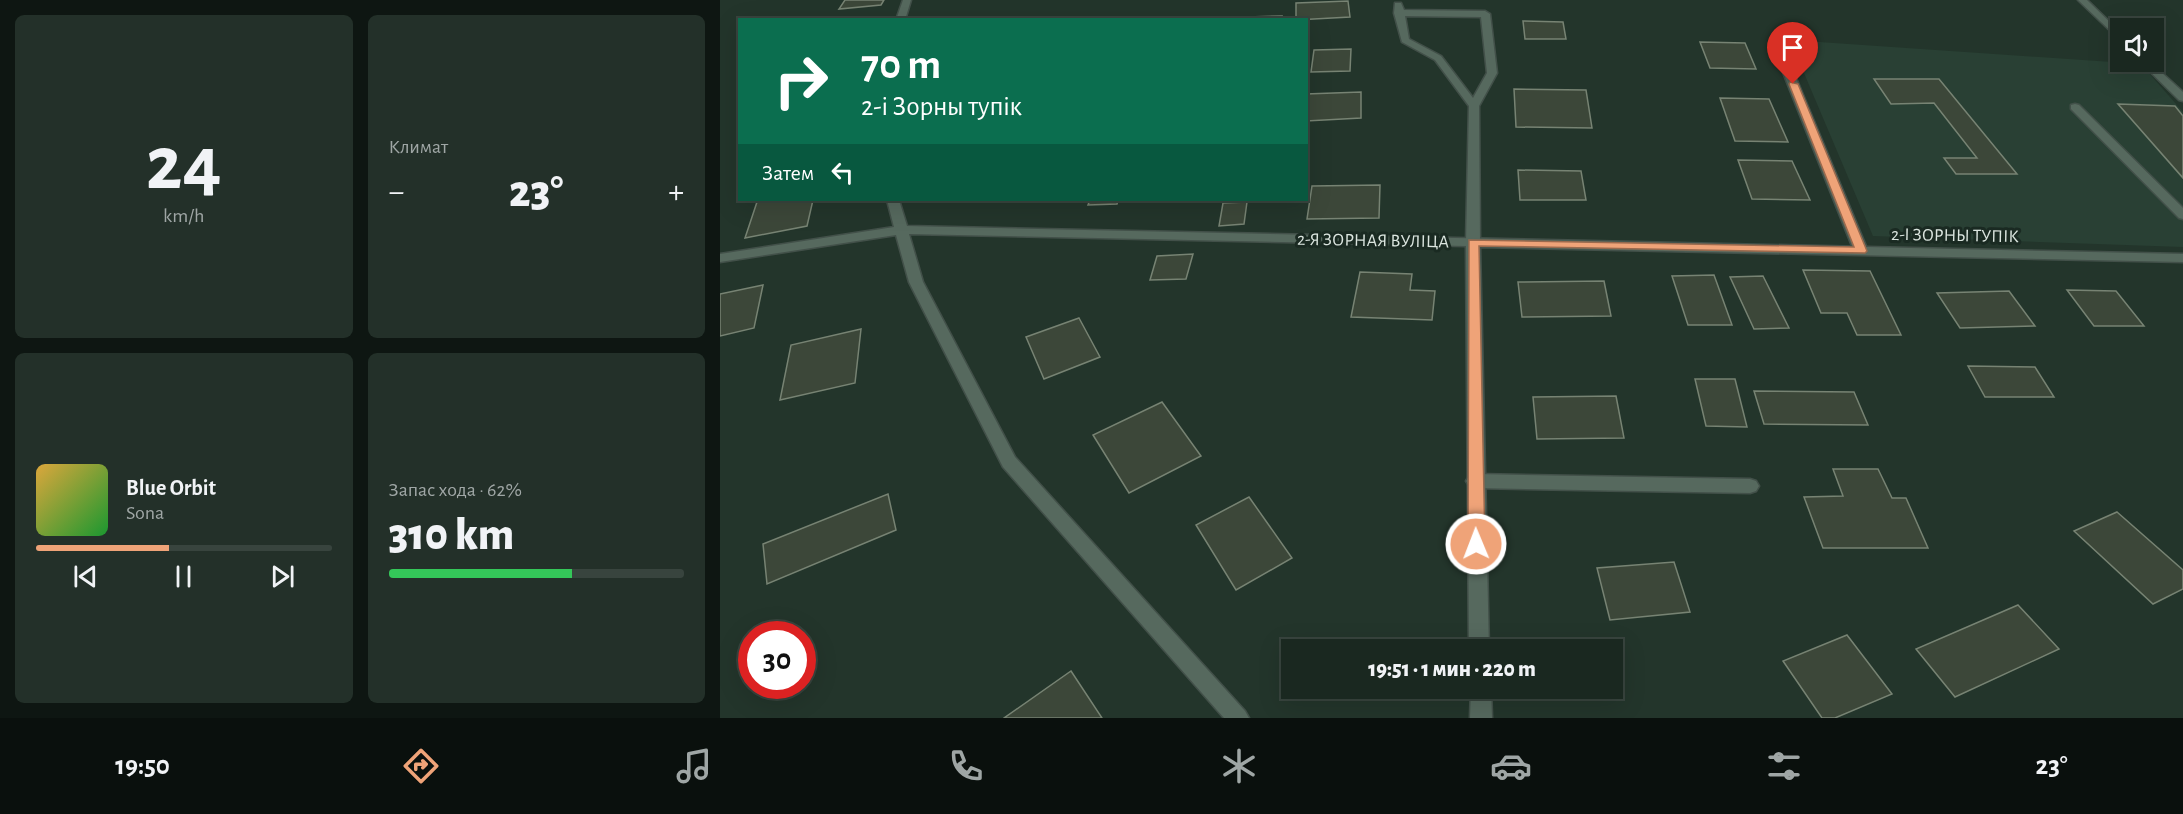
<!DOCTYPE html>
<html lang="ru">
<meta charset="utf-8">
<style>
:root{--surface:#1a2820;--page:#233029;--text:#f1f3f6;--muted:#9fa6a5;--line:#38443e;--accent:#efa378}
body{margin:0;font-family:"Alegreya Sans",sans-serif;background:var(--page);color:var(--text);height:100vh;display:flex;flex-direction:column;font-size:22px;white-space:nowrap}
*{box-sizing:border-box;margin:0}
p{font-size:20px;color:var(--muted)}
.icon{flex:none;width:33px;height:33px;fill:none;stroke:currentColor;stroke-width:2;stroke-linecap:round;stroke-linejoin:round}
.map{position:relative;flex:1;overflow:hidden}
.sheet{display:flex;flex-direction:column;gap:15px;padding:15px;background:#0e1612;width:720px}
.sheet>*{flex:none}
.guide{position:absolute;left:18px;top:18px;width:570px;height:183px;border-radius:0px;box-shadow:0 6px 24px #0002,0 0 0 2px var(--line);background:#0b6e4f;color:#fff;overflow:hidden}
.controls{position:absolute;left:1390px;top:18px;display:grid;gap:12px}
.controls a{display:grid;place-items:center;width:54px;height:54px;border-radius:0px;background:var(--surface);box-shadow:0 6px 24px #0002,0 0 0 2px var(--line);font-size:30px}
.speed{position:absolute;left:18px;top:621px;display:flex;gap:12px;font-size:30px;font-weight:700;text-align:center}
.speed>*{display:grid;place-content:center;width:78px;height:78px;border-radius:50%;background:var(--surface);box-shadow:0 6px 24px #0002,0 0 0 2px var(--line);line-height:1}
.speed .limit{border:9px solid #d22;background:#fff;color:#111}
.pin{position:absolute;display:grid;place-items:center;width:51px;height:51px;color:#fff;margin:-62px -26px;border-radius:50% 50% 50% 0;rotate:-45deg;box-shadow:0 0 6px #0007}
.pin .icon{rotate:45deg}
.me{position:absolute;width:66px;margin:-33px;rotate:359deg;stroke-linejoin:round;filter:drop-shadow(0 0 4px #0008)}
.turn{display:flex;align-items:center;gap:21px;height:126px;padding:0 24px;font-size:27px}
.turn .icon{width:78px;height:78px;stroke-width:2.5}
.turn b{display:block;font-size:42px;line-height:51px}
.then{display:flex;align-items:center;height:57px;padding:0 24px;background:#0003;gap:12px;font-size:22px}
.big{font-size:45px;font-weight:800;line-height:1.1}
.sheet .widget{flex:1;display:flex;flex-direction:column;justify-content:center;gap:9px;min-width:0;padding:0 21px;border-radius:9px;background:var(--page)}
.sheet .dial{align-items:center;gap:0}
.dial b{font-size:78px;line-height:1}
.song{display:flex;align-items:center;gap:18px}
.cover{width:72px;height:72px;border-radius:9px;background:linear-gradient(135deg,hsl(40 70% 55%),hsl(130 70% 35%))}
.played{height:6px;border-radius:3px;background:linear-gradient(90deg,var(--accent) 45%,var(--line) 45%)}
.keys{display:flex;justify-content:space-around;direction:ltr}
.heat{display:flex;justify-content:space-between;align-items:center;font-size:33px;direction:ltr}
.charge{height:9px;border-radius:4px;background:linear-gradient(90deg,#34c759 62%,var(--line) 0)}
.sheet .tiles{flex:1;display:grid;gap:15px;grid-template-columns:repeat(2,1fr)}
.trip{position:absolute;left:561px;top:639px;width:342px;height:60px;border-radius:0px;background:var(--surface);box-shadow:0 6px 24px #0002,0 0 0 2px var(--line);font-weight:800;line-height:60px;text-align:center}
.menu{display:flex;height:96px;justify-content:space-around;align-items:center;background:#0a100d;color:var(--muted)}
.menu .icon{width:42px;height:42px}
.menu .on{color:var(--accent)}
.menu b{font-size:27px;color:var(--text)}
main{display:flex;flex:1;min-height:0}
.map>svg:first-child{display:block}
</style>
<main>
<section class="sheet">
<div class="tiles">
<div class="widget dial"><b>24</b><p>km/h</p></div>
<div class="widget"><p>Климат</p>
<div class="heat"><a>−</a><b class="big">23°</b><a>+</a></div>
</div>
<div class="widget">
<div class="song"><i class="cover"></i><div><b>Blue Orbit</b><p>Sona</p></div></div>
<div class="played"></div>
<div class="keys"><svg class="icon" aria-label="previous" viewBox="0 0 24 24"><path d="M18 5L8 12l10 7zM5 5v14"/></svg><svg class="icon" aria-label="pause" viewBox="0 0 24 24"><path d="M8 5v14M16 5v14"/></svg><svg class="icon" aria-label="next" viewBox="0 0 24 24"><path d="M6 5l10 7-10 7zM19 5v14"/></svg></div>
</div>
<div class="widget"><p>Запас хода · 62%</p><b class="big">310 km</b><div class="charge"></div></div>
</div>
</section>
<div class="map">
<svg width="1463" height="718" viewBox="0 0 1463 718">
<rect width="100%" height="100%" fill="#23352b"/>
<path fill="#294034" d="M1070,40L1421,64L1463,112V247L1153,236Z"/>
<g fill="#3c4739" stroke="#778373" stroke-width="1.5">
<path d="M125,0H164L161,5L119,9Z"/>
<path d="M628,1L630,17L576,20V3Z"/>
<path d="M562,16L561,20H526L527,17Z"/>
<path d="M803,21L843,22L846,39H805Z"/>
<path d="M980,42L1025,43L1036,69L990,68Z"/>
<path d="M631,49L630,71L591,72L594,50Z"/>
<path d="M1154,79H1219L1297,174H1236L1224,158H1257L1214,103L1171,104Z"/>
<path d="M794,89L866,90L872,128L796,127Z"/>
<path d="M641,92V118L586,121V94Z"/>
<path d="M1000,98L1049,99L1068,142L1015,141Z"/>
<path d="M1398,104L1455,106L1463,116V178Z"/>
<path d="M1018,160L1072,161L1090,200L1032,199Z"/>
<path d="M798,170L861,171L866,200H800Z"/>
<path d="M660,185L659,218L587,219L592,186Z"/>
<path d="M49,200H93L87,226L25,238L37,202Z"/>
<path d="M370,200H398L397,204L368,205Z"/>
<path d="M527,202L524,224L499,226L503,203Z"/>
<path d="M473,254L466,279L430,280L437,256Z"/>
<path d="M1083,270L1150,271L1181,335H1137L1127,313H1101Z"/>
<path d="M640,272L692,274L690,290L715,291L712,320L631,317Z"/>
<path d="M994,275L1012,325H968L952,276Z"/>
<path d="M1043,276L1069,328L1034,329L1010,277Z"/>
<path d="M884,281L891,316L802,317L798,282Z"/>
<path d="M43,285L34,328L0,336V294Z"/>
<path d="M1347,290L1396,291L1424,326H1374Z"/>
<path d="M1289,291L1315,326L1240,328L1217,293Z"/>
<path d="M359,318L380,357L324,379L306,337Z"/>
<path d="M141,329L135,383L60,400L71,345Z"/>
<path d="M1248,366L1315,367L1334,397H1265Z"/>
<path d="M975,379H1015L1027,427L986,426Z"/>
<path d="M1034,391L1134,392L1148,425L1044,424Z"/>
<path d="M896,396L904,438L817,439L813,397Z"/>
<path d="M442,402L481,456L409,493L373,435Z"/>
<path d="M1113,469H1158L1172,498H1186L1208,548H1103L1084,497L1123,496Z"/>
<path d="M168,494L176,530L47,584L43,544Z"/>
<path d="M529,497L572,558L516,590L476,525Z"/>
<path d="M1397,512L1463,570V589L1433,604L1354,531Z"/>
<path d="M954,562L970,612L890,620L877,568Z"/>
<path d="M1298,605L1339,649L1235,697L1196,649Z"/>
<path d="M1127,635L1172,694L1115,718H1102L1063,661Z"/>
<path d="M351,671L382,718H284Z"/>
</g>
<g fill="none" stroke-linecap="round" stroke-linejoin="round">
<g stroke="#425049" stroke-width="3">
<g id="lane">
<path d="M675,3H681L684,10L765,11L770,14L777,73L759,106L760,242L758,245H748L746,242L749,106L715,60L682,42L674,13ZM685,16L761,17L767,73L753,98L721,56L689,39Z"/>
<path d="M1056,39L1061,42L1148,251L1146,254H1136L1134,251L1051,42Z"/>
<path d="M1355,104L1359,105L1463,208V219L1459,218L1351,109V105Z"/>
<path d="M755,474L1030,479L1036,481L1039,486L1036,491L1030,493L755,488L749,486L746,481L749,476Z"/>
</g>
</g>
<g stroke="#425049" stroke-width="3">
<g id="street">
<path d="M183,0H191L185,20H176Z"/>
<path d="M1358,0H1367L1401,33V41Z"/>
<path d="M1420,62H1430L1463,92V101L1459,100Z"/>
<path d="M167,200H179L187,226L1463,254V262L760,247L769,650H749L746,246L189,234L203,282L295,457L525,711L529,718H504L283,467L189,282L176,235L0,262V254L174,227Z"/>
<path d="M751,688H771L772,718H750Z"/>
</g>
</g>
<use href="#lane" fill="#56695e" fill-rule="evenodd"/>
<use href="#street" fill="#56695e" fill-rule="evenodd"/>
</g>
<path fill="#efa378" stroke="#9b6a4e" stroke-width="1.5" d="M1070,82L1078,84L1147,251L1145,253L759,246L765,544L762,549L756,551L751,549L748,544L749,240L1134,247L1069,84Z"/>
<g text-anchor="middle" stroke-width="6" stroke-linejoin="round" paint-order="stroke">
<g font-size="18" fill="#dbe5df" stroke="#1a2a22">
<text transform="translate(1235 235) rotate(1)" y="6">2-І ЗОРНЫ ТУПІК</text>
<text transform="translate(653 240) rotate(1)" y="6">2-Я ЗОРНАЯ ВУЛІЦА</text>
</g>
</g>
</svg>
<div class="controls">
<a><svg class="icon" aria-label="sound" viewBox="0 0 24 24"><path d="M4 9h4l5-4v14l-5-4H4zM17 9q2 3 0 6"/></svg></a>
</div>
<div class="speed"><div class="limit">30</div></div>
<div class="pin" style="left:1073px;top:84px;background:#d93025"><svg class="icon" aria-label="arrive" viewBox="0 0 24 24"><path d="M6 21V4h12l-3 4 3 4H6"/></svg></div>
<svg class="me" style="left:756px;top:544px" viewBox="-20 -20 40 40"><circle r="17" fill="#efa378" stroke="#fff" stroke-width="3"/><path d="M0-11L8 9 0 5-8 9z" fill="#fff"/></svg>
<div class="trip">19:51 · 1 мин · 220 m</div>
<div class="guide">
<div class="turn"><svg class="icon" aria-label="right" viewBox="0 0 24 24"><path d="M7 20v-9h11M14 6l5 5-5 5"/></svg><div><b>70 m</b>2-і Зорны тупік</div></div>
<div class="then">Затем<svg class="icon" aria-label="left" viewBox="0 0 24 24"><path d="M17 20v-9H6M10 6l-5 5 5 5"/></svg></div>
</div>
</div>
</main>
<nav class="menu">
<b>19:50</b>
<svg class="icon on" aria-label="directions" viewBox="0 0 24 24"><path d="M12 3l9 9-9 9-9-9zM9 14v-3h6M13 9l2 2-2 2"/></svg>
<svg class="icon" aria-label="music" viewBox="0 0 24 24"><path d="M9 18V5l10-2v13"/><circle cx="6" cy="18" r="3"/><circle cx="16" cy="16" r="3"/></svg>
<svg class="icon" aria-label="phone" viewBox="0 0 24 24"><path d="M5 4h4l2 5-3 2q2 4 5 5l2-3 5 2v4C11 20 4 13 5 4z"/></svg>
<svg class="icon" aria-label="climate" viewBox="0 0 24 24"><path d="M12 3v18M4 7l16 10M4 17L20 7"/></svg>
<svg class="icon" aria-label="car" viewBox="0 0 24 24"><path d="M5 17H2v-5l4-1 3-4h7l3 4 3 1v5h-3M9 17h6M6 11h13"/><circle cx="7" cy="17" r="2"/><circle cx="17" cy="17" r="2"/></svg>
<svg class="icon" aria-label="filters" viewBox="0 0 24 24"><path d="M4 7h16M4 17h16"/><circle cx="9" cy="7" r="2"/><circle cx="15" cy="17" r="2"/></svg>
<b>23°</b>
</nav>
